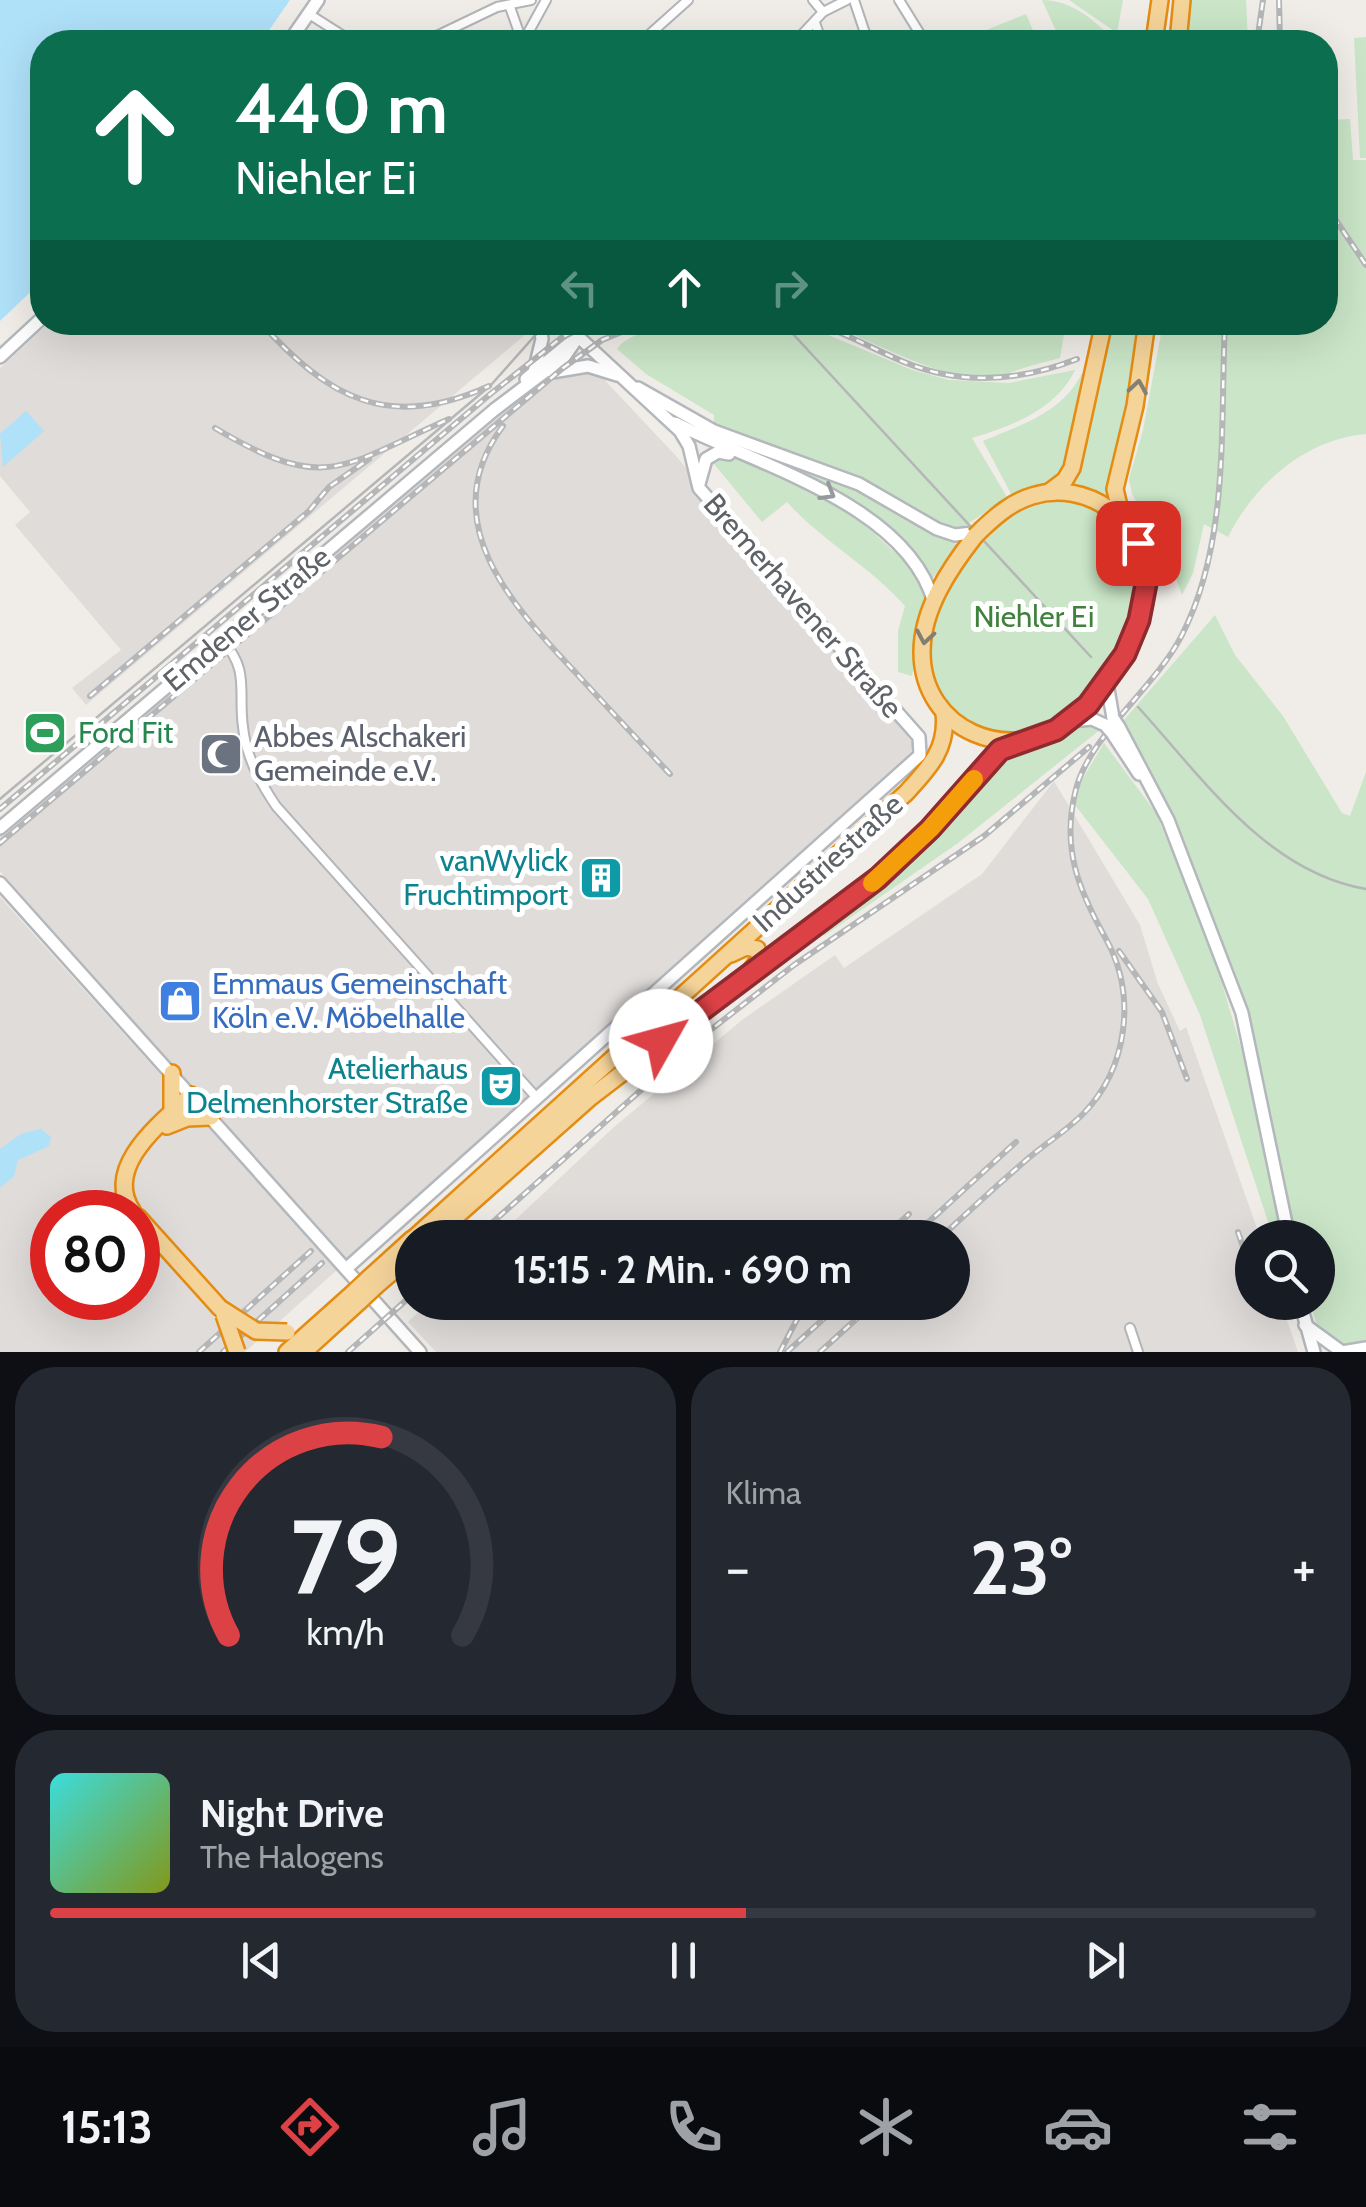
<!DOCTYPE html>
<html lang="de">
<meta charset="utf-8">
<style>
:root{--surface:#171b24;--page:#242831;--text:#f1f3f6;--muted:#9ea1a6;--line:#363941;--accent:#dc4146}
body{margin:0;font-family:Cabin,sans-serif;background:var(--page);color:var(--text);height:100vh;display:flex;flex-direction:column;font-size:38px;white-space:nowrap}
*{box-sizing:border-box;margin:0}
p{font-size:32px;color:var(--muted)}
.icon{flex:none;width:55px;height:55px;fill:none;stroke:currentColor;stroke-width:2;stroke-linecap:round;stroke-linejoin:round}
.map{position:relative;height:1352px;overflow:hidden}
.panel{display:flex;flex-direction:column;gap:15px;padding:15px;background:#0d0f14;flex:1}
.panel>*{flex:none}
.guide{position:absolute;left:30px;top:30px;width:1308px;height:305px;border-radius:40px;box-shadow:0 10px 40px #0002;background:#0b6e4f;color:#fff;overflow:hidden}
.fabs{position:absolute;left:1235px;top:1220px;display:grid;gap:20px}
.fabs a{display:grid;place-items:center;width:100px;height:100px;border-radius:50%;background:var(--surface);box-shadow:0 10px 40px #0002;font-size:50px}
.speed{position:absolute;left:30px;top:1190px;display:flex;gap:20px;font-size:50px;font-weight:700;text-align:center}
.speed>*{display:grid;place-content:center;width:130px;height:130px;border-radius:50%;background:var(--surface);box-shadow:0 10px 40px #0002;line-height:1}
.speed .limit{border:15px solid #d22;background:#fff;color:#111}
.pin{position:absolute;display:grid;place-items:center;width:85px;height:85px;color:#fff;margin:-42px;border-radius:20px;box-shadow:0 5px 15px #0006}
.me{position:absolute;width:110px;margin:-55px;rotate:52deg;stroke-linejoin:round;filter:drop-shadow(0 0 8px #0008)}
.turn{display:flex;align-items:center;gap:35px;height:210px;padding:0 40px;font-size:45px}
.turn .icon{width:130px;height:130px;stroke-width:2.5}
.turn b{display:block;font-size:70px;line-height:85px}
.lanes{display:flex;align-items:center;height:95px;padding:0 40px;background:#0003;justify-content:center;gap:50px;direction:ltr}
.lanes .off{opacity:.35}
.big{font-size:75px;font-weight:700;line-height:1.1}
.panel .tile{flex:1;display:flex;flex-direction:column;justify-content:center;gap:15px;min-width:0;padding:0 35px;border-radius:40px;background:var(--page)}
.panel .dial{align-items:center;gap:0}
.dial svg{height:260px;overflow:visible;fill:none;stroke:var(--line);stroke-width:7;stroke-linecap:round;text-anchor:middle}
.dial text{fill:var(--text);stroke:none}
.song{display:flex;align-items:center;gap:30px}
.cover{width:120px;height:120px;border-radius:15px;background:linear-gradient(135deg,hsl(180 70% 55%),hsl(70 70% 35%))}
.played{height:10px;border-radius:5px;background:linear-gradient(90deg,var(--accent) 55%,var(--line) 55%)}
.keys{display:flex;justify-content:space-around;direction:ltr}
.heat{display:flex;justify-content:space-between;align-items:center;font-size:55px;direction:ltr}
.panel .tiles{flex:1;display:grid;gap:15px;grid-template-columns:1fr 1fr}
.tile:last-child{grid-column:span 2}
.trip{position:absolute;left:395px;top:1220px;width:575px;height:100px;border-radius:50px;background:var(--surface);box-shadow:0 10px 40px #0002;font-weight:700;line-height:100px;text-align:center}
.tab-bar{display:flex;height:160px;justify-content:space-around;align-items:center;background:#090b0e;color:var(--muted)}
.tab-bar .icon{width:70px;height:70px}
.tab-bar .active{color:var(--accent)}
.tab-bar b{font-size:45px;color:var(--text)}
.map>svg:first-child{display:block}
</style>
<div class="map">
<svg width="1366" height="1352" viewBox="0 0 1366 1352">
<rect width="100%" height="100%" fill="#f0ede8"/>
<g fill="#dfdcda" fill-rule="evenodd">
<path d="M49,323H539L86,705L72,688L121,650L15,525L30,512L0,476V368Z"/>
<path d="M567,340L677,457L913,743L911,752L348,1260L0,871V833Z"/>
<path d="M1054,781L1140,925L1158,984L1180,1031L1186,1027L1260,1237L1252,1238V1302L1281,1303L1298,1352H436L408,1322L429,1302H952V1238L497,1237L614,1127L742,1020L835,955L844,968L982,874Z"/>
<path d="M0,897L337,1270L245,1352H0ZM52,1212H138V1298H52Z"/>
</g>
<g fill="#cae5c7">
<path d="M1042,0C1073,0 1096,22 1116,42H1061Z"/>
<path d="M1069,0H1123L1117,33Z"/>
<path d="M1191,0H1246L1248,42H1188Z"/>
<path d="M1026,14L1038,42H960L959,41Z"/>
<path d="M1366,37V158H1360L1354,38Z"/>
<path d="M1350,119L1353,160H1366V434C1305,439 1254,485 1228,537L1204,524L1193,573L1182,595L1169,560L1132,494L1129,479L1143,430L1163,323L1325,322V120Z"/>
<path d="M733,323L828,335L912,370L949,380L1009,383L1075,370C1057,409 1012,426 972,438L1007,497L965,526L946,528L714,427V415L646,374L617,349C634,324 704,323 733,323Z"/>
<path d="M827,323L1066,322V323L1060,358C1042,363 1024,367 1007,374C958,392 872,340 827,323Z"/>
<path d="M1109,323H1143L1108,498L1070,482Z"/>
<path d="M1082,373L1086,375C1073,436 1083,483 1011,494L983,441C1020,425 1063,413 1082,373Z"/>
<path d="M727,455L785,475L843,505L915,571L926,595L912,676L898,672V631L905,606C870,566 823,542 787,502L762,522L709,458Z"/>
<path d="M764,457L844,481L958,545L932,579C896,523 822,484 764,457Z"/>
<path d="M1051,496L1098,506L1131,538L1142,586L1129,634L1105,678L1060,723L1013,738L957,720L932,686L926,648L936,609L967,555L1011,510Z"/>
<path d="M1215,615L1235,655L1283,716L1342,813L1350,816L1366,772V1343L1356,1347L1332,1342L1317,1326L1310,1303L1318,1302V1238L1296,1237L1238,986L1166,804L1124,720Z"/>
<path d="M1092,724L1101,729L958,843L824,936L822,931L885,884L992,765L1011,752Z"/>
<path d="M1104,743L1156,813L1212,949L1248,1072L1282,1237H1273L1200,1015L1148,899L1075,805L1080,783Z"/>
</g>
<g fill="#afe1f9">
<path d="M0,0H290L261,42H42V281L0,321Z"/>
<path d="M26,411L44,431L3,467L0,434Z"/>
<path d="M41,1129L51,1137L49,1146L18,1160L14,1176L0,1188V1149L21,1134Z"/>
</g>
<g fill="none" stroke-linecap="round" stroke-linejoin="round">
<g stroke="#b3b5b9" stroke-width="12">
<g id="street">
<path d="M813,0L823,12"/>
<path d="M854,0L868,42"/>
<path d="M899,0L925,42"/>
<path d="M510,7L522,41"/>
<path d="M309,14L353,42"/>
<path d="M815,23L822,42"/>
<path d="M424,42L497,7L531,0"/>
<path d="M523,42L546,0"/>
<path d="M641,42L688,0"/>
<path d="M795,42L823,12L847,0"/>
<path d="M222,640C250,670 238,691 243,727C246,757 260,782 276,806L536,1097"/>
<path d="M1130,1328L1138,1352"/>
</g>
</g>
<g stroke="#b4b7bb" stroke-width="16">
<g id="secondary">
<path d="M289,42L318,0"/>
<path d="M0,357L42,318"/>
<path d="M534,372L542,339L539,322"/>
<path d="M552,372L588,366L617,375"/>
<path d="M526,379L577,337"/>
<path d="M638,388L714,431L859,484L937,529L955,535L972,533"/>
<path d="M675,423C755,464 908,505 934,603"/>
<path d="M699,484L706,459L718,452L729,454"/>
<path d="M1107,683L1113,718"/>
<path d="M1071,721L1092,719L1105,725"/>
<path d="M1119,727L1168,820L1242,1013L1289,1238"/>
<path d="M1112,733L1139,774"/>
<path d="M0,828L494,410L564,357L578,337"/>
<path d="M0,883L420,1352"/>
<path d="M347,1268L920,755L919,737L699,488L689,446L680,431L570,329L557,322"/>
<path d="M1300,1302L1314,1352"/>
<path d="M1305,1325L1342,1352L1366,1348"/>
</g>
</g>
<g stroke="#e58c12" stroke-width="20">
<g id="highway">
<path d="M1154,42L1160,0"/>
<path d="M1178,42L1182,0"/>
<path d="M1049,492L1065,480L1072,468L1104,322"/>
<path d="M1122,519L1115,489L1135,406L1147,322"/>
<path d="M975,536C950,568 922,609 922,652C922,731 1011,767 1070,720C1110,688 1150,630 1146,576C1143,520 1087,479 1032,496C1012,502 997,515 982,529"/>
<path d="M731,954L746,947L757,949L760,958L752,969"/>
<path d="M172,1073V1112"/>
<path d="M167,1126L187,1118L211,1117"/>
<path d="M133,1212C102,1168 159,1124 191,1095"/>
<path d="M138,1217L220,1308"/>
<path d="M414,1238L906,793C929,768 948,749 944,713"/>
<path d="M432,1238L591,1097L877,878L930,829L993,756L1014,743"/>
<path d="M369,1278L412,1239"/>
<path d="M376,1286L412,1255"/>
<path d="M287,1352L353,1293"/>
<path d="M304,1352L360,1301"/>
</g>
</g>
<use href="#street" stroke="#fff" stroke-width="8"/>
<use href="#secondary" stroke="#fff" stroke-width="11"/>
<use href="#highway" stroke="#f5d49a" stroke-width="15"/>
<g stroke="#b5b6b7" stroke-width="2.5">
<path d="M782,322L1091,657"/>
<path d="M1138,707C1202,777 1266,872 1366,889"/>
<path d="M0,799L491,385L547,322"/>
</g>
<g stroke="#b5b6b7" stroke-width="6">
<g id="rail">
<path d="M1279,0L1280,42"/>
<path d="M1257,42L1263,0"/>
<path d="M1325,204L1366,265"/>
<path d="M260,322C328,398 389,432 489,386"/>
<path d="M812,322C844,332 873,349 904,362C962,386 1021,381 1077,359"/>
<path d="M503,426C432,521 513,606 576,673C607,707 639,741 670,774"/>
<path d="M215,428C327,495 342,466 449,419"/>
<path d="M90,696L309,511L329,487L369,459"/>
<path d="M0,809L488,396L561,338L592,322"/>
<path d="M0,843L563,368L602,340L646,322"/>
<path d="M1119,951L1162,1012L1187,1079"/>
<path d="M1238,1232L1250,1267"/>
<path d="M475,1238L695,1042L794,965L984,836L1089,747"/>
<path d="M883,1238L909,1214"/>
<path d="M911,1238L1016,1142"/>
<path d="M940,1238C968,1212 996,1186 1024,1162C1043,1145 1065,1132 1083,1114C1128,1068 1137,995 1106,939C1078,889 1061,847 1076,789C1090,735 1155,688 1182,635C1230,541 1220,425 1225,322"/>
<path d="M199,1352L311,1251"/>
<path d="M223,1352L322,1263"/>
<path d="M348,1352L412,1295"/>
<path d="M780,1352L806,1302"/>
<path d="M787,1352L842,1302"/>
<path d="M820,1352L875,1302"/>
</g>
</g>
<use href="#rail" stroke="#fff" stroke-width="2.5" stroke-dasharray="8" stroke-linecap="butt"/>
<g stroke="#b4b7bb" stroke-width="16" stroke-linecap="butt">
<g id="secondary-bridge">
<path d="M1113,718L1119,727"/>
<path d="M1105,725L1112,733"/>
</g>
</g>
<g stroke="#e58c12" stroke-width="20" stroke-linecap="butt">
<g id="highway-bridge">
<path d="M975,536L982,529"/>
<path d="M353,1293L369,1278"/>
<path d="M360,1301L376,1286"/>
<path d="M220,1308L256,1331L287,1332"/>
<path d="M224,1315L237,1352"/>
</g>
</g>
<use href="#secondary-bridge" stroke="#fff" stroke-width="11"/>
<use href="#highway-bridge" stroke="#f5d49a" stroke-width="15"/>
</g>
<defs><path id="oneway-chevron" d="M-2-3.5L2.5 0L-2 3.5" fill="none" stroke-width="1.6" stroke-linecap="round" stroke-linejoin="round" transform="scale(2.5)"/></defs>
<g stroke="#847f74">
<use href="#oneway-chevron" transform="translate(1138 387) rotate(-81)"/>
<use href="#oneway-chevron" transform="translate(925 637) rotate(100)"/>
</g>
<use stroke="#979a9c" href="#oneway-chevron" transform="translate(828 493) rotate(31)"/>
<g fill="none" stroke-linecap="round" stroke-linejoin="round">
<g stroke="#8f2a2e" stroke-width="25">
<path id="route" d="M661,1041L878,878L930,829L1000,750L1056,730L1088,705L1125,654L1139,620L1146,584L1138,543"/>
</g>
<use href="#route" stroke="#dc4146" stroke-width="18"/>
<path stroke="#f59e0b" stroke-width="18" d="M872,883L930,829L974,779"/>
</g>
<defs>
<g id="stadium-square" transform="scale(2.25)"><rect x="-9" y="-9" width="18" height="18" rx="4" fill="#2e9e5b" stroke="#fff"/><path d="M0-5a6.5 5 0 1 0 0 10a6.5 5 0 1 0 0-10ZM-3.5-1.8h7v3.6h-7Z" fill="#fff"/></g>
<g id="mosque-square" transform="scale(2.25)"><rect x="-9" y="-9" width="18" height="18" rx="4" fill="#6b7280" stroke="#fff"/><path d="M3.5-4.9A6 6 0 1 0 3.5 4.9A5 5 0 1 1 3.5-4.9Z" fill="#fff"/></g>
<g id="building-square" transform="scale(2.25)"><rect x="-9" y="-9" width="18" height="18" rx="4" fill="#0f9aa8" stroke="#fff"/><path d="M-4-6H4V6H1V3H-1V6H-4ZM-2.5-4.3h1.7v1.8h-1.7ZM.8-4.3h1.7v1.8H.8ZM-2.5-1h1.7V.8h-1.7ZM.8-1h1.7V.8H.8Z" fill="#fff"/></g>
<g id="shop-square" transform="scale(2.25)"><rect x="-9" y="-9" width="18" height="18" rx="4" fill="#3f7fe0" stroke="#fff"/><path d="M-5-2.5h2.3a2.7 3.5 0 0 1 5.4 0H5L5.5 6h-11ZM-1.5-2.5h3a1.5 2.3 0 0 0-3 0Z" fill="#fff"/></g>
<g id="theatre-square" transform="scale(2.25)"><rect x="-9" y="-9" width="18" height="18" rx="4" fill="#0f9aa8" stroke="#fff"/><path d="M-5-5.5Q0-4 5-5.5V0Q5 5 0 6Q-5 5-5 0ZM-3.3-2.5H-1v1.5H-3.3ZM1-2.5H3.3v1.5H1ZM-2.8 1Q0 5.5 2.8 1Z" fill="#fff"/></g>
</defs>
<g fill-rule="evenodd">
<use href="#stadium-square" x="45" y="733"/>
<use href="#mosque-square" x="221" y="754"/>
<use href="#building-square" x="601" y="878"/>
<use href="#shop-square" x="180" y="1001"/>
<use href="#theatre-square" x="501" y="1086"/>
</g>
<g text-anchor="middle" stroke-width="10" stroke-linejoin="round" paint-order="stroke">
<g font-size="30" fill="#5f6367" stroke="#fff">
<text transform="translate(803 606) rotate(49)" y="10">Bremerhavener Straße</text>
<text transform="translate(247 619) rotate(-40)" y="10">Emdener Straße</text>
<text transform="translate(828 863) rotate(-42)" y="10">Industriestraße</text>
</g>
<g font-size="30" fill="#40813c" stroke="#fff">
<text x="1034" y="627">Niehler Ei</text>
</g>
<g font-size="30" fill="#27864d" stroke="#fff" text-anchor="start">
<text x="78" y="743">Ford Fit</text>
</g>
<g font-size="30" fill="#5b616d" stroke="#fff" text-anchor="start">
<text x="254" y="747">Abbes Alschakeri<tspan x="254" dy="34">Gemeinde e.V.</tspan></text>
</g>
<g font-size="30" fill="#0d838f" stroke="#fff" text-anchor="end">
<text x="568" y="871">vanWylick<tspan x="568" dy="34">Fruchtimport</tspan></text>
<text x="468" y="1079">Atelierhaus<tspan x="468" dy="34">Delmenhorster Straße</tspan></text>
</g>
<g font-size="30" fill="#366cbe" stroke="#fff" text-anchor="start">
<text x="212" y="994">Emmaus Gemeinschaft<tspan x="212" dy="34">Köln e.V. Möbelhalle</tspan></text>
</g>
</g>
</svg>
<div class="fabs">
<a><svg class="icon" aria-label="search" viewBox="0 0 24 24"><circle cx="10" cy="10" r="6"/><path d="M15 15l6 6"/></svg></a>
</div>
<div class="speed"><div class="limit">80</div></div>
<div class="pin" style="left:1138px;top:543px;background:#d93025"><svg class="icon" aria-label="arrive" viewBox="0 0 24 24"><path d="M6 21V4h12l-3 4 3 4H6"/></svg></div>
<svg class="me" style="left:661px;top:1041px" viewBox="-20 -20 40 40"><circle r="19" fill="#fff"/><path d="M0-13L10 11 0 6-10 11z" fill="#dc4146"/></svg>
<div class="trip">15:15 · 2 Min. · 690 m</div>
<div class="guide">
<div class="turn"><svg class="icon" aria-label="ahead" viewBox="0 0 24 24"><path d="M12 20V5M6 11l6-6 6 6"/></svg><div><b>440 m</b>Niehler Ei</div></div>
<div class="lanes"><svg class="icon off" aria-label="left" viewBox="0 0 24 24"><path d="M17 20v-9H6M10 6l-5 5 5 5"/></svg><svg class="icon" aria-label="ahead" viewBox="0 0 24 24"><path d="M12 20V5M6 11l6-6 6 6"/></svg><svg class="icon off" aria-label="right" viewBox="0 0 24 24"><path d="M7 20v-9h11M14 6l5 5-5 5"/></svg></div>
</div>
</div>
<section class="panel">
<div class="tiles">
<div class="tile dial"><svg viewBox="0 0 100 80">
<path d="M14 69A42 42 0 1 1 86 69"/>
<path d="M14 69A42 42 0 0 1 61 8" stroke="#dc4146"/>
<text x="50" y="56" font-size="32" font-weight="700">79</text>
<text x="50" y="72" font-size="11">km/h</text>
</svg></div>
<div class="tile"><p>Klima</p>
<div class="heat"><a>−</a><b class="big">23°</b><a>+</a></div>
</div>
<div class="tile">
<div class="song"><i class="cover"></i><div><b>Night Drive</b><p>The Halogens</p></div></div>
<div class="played"></div>
<div class="keys"><svg class="icon" aria-label="previous" viewBox="0 0 24 24"><path d="M18 5L8 12l10 7zM5 5v14"/></svg><svg class="icon" aria-label="pause" viewBox="0 0 24 24"><path d="M8 5v14M16 5v14"/></svg><svg class="icon" aria-label="next" viewBox="0 0 24 24"><path d="M6 5l10 7-10 7zM19 5v14"/></svg></div>
</div>
</div>
</section>
<nav class="tab-bar">
<b>15:13</b>
<svg class="icon active" aria-label="directions" viewBox="0 0 24 24"><path d="M12 3l9 9-9 9-9-9zM9 14v-3h6M13 9l2 2-2 2"/></svg>
<svg class="icon" aria-label="music" viewBox="0 0 24 24"><path d="M9 18V5l10-2v13"/><circle cx="6" cy="18" r="3"/><circle cx="16" cy="16" r="3"/></svg>
<svg class="icon" aria-label="phone" viewBox="0 0 24 24"><path d="M5 4h4l2 5-3 2q2 4 5 5l2-3 5 2v4C11 20 4 13 5 4z"/></svg>
<svg class="icon" aria-label="climate" viewBox="0 0 24 24"><path d="M12 3v18M4 7l16 10M4 17L20 7"/></svg>
<svg class="icon" aria-label="car" viewBox="0 0 24 24"><path d="M5 17H2v-5l4-1 3-4h7l3 4 3 1v5h-3M9 17h6M6 11h13"/><circle cx="7" cy="17" r="2"/><circle cx="17" cy="17" r="2"/></svg>
<svg class="icon" aria-label="filters" viewBox="0 0 24 24"><path d="M4 7h16M4 17h16"/><circle cx="9" cy="7" r="2"/><circle cx="15" cy="17" r="2"/></svg>
</nav>
